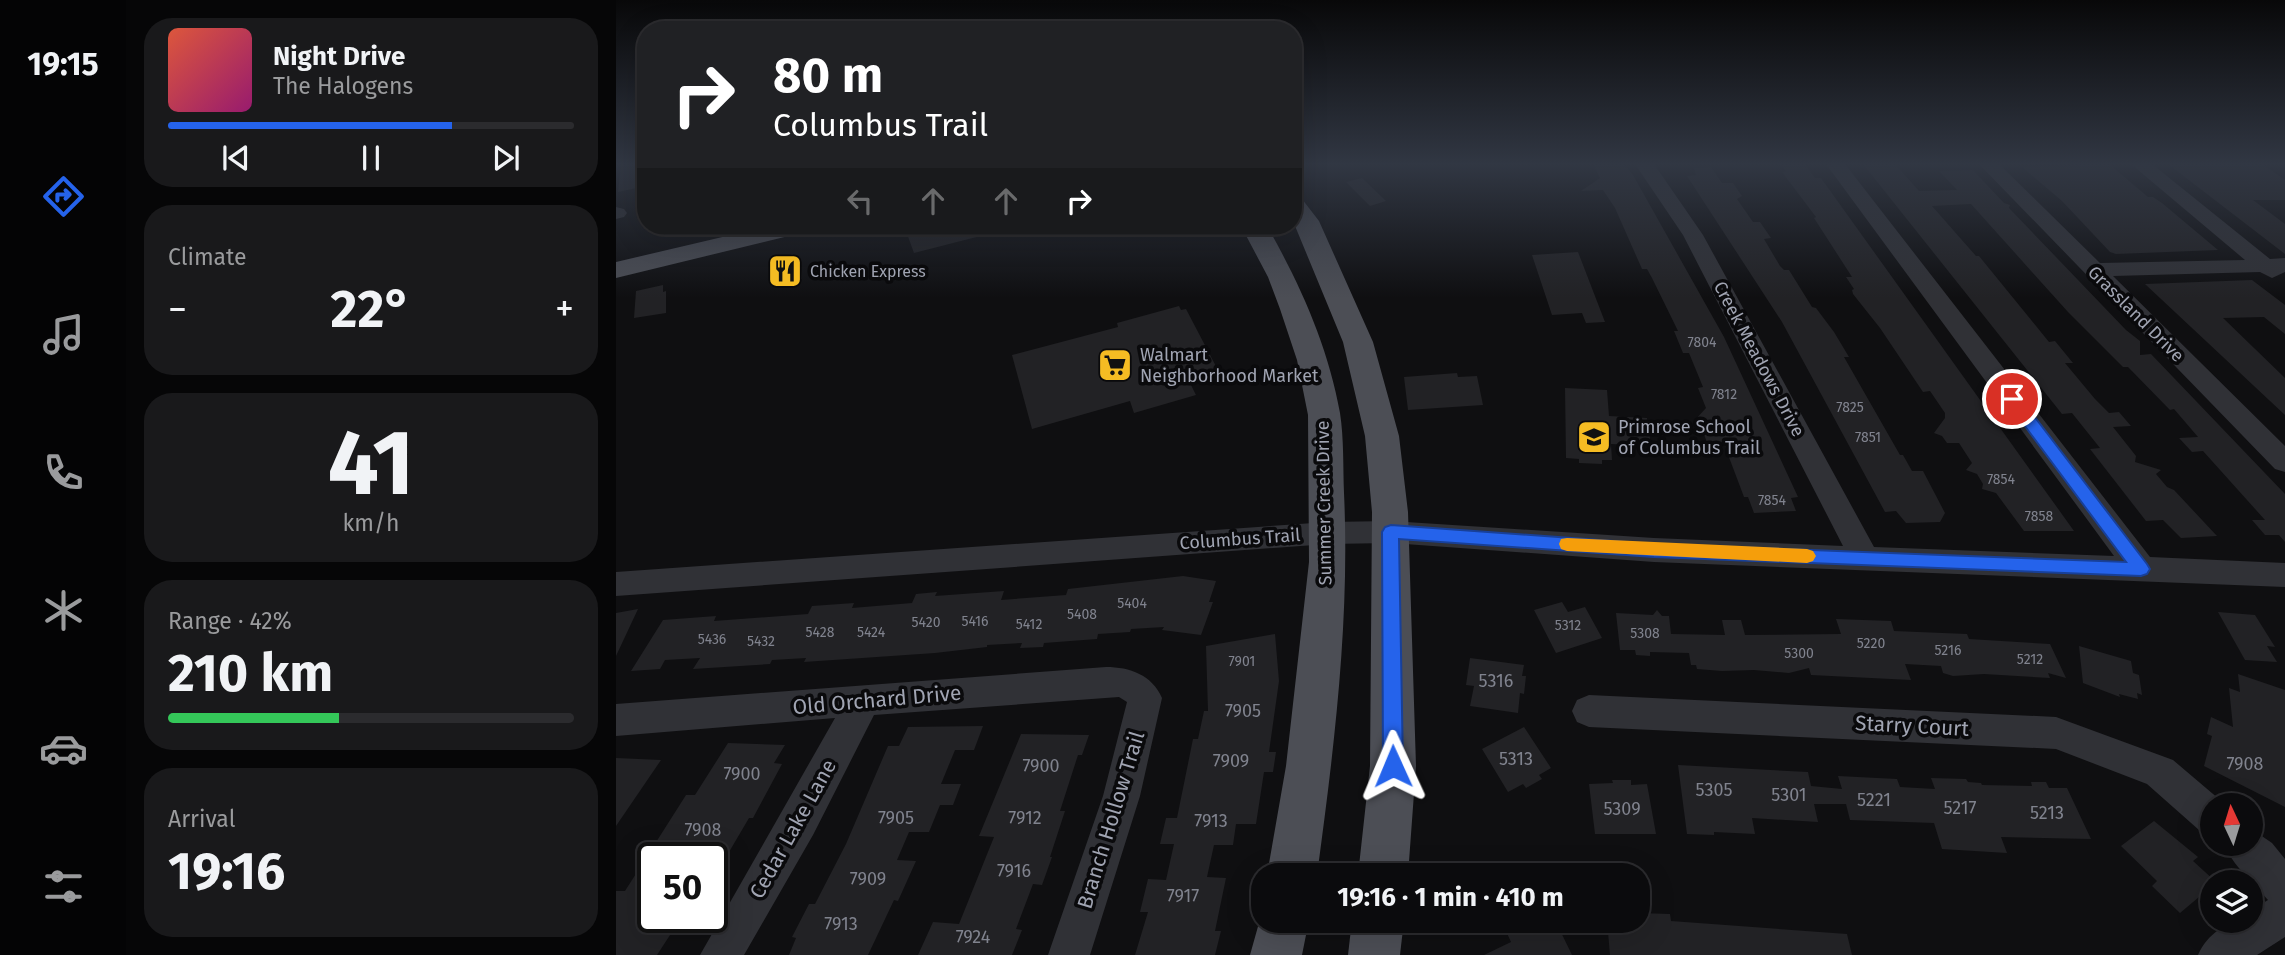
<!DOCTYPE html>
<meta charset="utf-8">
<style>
:root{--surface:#0b0b0d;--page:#19191b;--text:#f1f3f6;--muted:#9a9b9d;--line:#2b2b2e;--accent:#2563eb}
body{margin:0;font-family:"Fira Sans",sans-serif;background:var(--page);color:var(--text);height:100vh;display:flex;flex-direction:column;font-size:26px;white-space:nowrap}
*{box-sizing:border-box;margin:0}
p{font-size:23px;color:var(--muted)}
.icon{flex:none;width:38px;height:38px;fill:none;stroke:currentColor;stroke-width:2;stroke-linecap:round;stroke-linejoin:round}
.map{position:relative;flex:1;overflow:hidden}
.panel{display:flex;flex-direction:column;gap:18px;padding:18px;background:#060607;width:490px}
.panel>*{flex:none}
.top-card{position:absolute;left:21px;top:21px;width:665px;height:214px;border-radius:28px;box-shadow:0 7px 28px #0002,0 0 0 2px var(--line);background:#202124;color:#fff;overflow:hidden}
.needle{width:46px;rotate:356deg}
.tools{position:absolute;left:1584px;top:793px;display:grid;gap:14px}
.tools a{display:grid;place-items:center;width:63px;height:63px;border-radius:50%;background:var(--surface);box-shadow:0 7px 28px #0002,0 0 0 2px var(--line);font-size:35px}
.speed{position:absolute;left:21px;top:842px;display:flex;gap:14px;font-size:35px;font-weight:700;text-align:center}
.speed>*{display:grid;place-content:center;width:91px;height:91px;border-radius:50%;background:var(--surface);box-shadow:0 7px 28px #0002,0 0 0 2px var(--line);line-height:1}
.speed .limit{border:4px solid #111;border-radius:10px;background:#fff;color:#111}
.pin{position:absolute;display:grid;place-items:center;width:60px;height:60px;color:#fff;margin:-30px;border:4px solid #fff;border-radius:50%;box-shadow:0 2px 7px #0007}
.me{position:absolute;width:77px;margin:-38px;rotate:359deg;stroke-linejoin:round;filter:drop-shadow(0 0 5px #0008)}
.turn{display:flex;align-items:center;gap:24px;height:147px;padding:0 21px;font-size:32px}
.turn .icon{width:91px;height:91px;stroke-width:2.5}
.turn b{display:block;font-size:49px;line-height:60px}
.lanes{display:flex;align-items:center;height:66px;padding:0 21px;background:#0003;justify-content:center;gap:35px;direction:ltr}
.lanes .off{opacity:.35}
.big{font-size:52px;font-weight:700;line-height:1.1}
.panel .tile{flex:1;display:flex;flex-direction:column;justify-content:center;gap:10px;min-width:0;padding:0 24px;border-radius:28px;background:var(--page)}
.panel .dial{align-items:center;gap:0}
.dial b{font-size:91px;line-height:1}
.song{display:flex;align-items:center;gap:21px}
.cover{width:84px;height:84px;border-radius:10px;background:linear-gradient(135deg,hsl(10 70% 55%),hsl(320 70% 35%))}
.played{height:7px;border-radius:4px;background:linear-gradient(90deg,var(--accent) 70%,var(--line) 70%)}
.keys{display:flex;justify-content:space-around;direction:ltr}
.heat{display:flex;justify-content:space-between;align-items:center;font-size:38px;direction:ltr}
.charge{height:10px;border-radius:5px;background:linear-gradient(90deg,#34c759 42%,var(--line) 0)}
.trip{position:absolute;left:635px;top:863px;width:399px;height:70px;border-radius:28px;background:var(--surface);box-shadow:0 7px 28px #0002,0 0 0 2px var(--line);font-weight:700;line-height:70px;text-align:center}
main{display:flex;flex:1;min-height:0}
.tab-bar{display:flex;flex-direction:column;width:126px;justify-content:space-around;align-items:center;background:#040405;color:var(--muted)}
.tab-bar .icon{width:49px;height:49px}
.tab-bar .selected{color:var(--accent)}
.tab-bar b{font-size:32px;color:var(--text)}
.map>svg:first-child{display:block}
</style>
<main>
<nav class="tab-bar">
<b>19:15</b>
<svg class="icon selected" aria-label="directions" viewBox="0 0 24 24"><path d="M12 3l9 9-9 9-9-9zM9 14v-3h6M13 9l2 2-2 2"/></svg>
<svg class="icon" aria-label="music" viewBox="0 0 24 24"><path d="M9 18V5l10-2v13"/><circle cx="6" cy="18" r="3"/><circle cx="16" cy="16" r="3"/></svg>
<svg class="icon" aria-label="phone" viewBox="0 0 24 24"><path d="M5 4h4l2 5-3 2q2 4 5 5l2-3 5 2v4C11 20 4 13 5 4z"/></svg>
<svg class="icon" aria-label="climate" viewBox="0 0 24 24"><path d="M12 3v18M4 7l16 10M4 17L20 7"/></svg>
<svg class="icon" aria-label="car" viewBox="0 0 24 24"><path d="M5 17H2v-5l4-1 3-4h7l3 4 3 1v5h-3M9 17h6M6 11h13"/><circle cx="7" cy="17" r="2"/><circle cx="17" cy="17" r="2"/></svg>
<svg class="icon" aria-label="filters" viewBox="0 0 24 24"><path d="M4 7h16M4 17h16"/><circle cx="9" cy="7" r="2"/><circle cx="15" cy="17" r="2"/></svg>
</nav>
<section class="panel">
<div class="tile">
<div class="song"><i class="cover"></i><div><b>Night Drive</b><p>The Halogens</p></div></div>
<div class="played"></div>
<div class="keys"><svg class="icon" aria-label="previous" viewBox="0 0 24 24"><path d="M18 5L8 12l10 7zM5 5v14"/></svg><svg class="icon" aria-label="pause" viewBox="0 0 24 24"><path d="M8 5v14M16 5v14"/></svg><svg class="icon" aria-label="next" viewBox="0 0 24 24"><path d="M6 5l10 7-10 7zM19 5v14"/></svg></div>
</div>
<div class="tile"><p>Climate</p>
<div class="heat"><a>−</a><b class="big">22°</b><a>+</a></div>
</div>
<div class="tile dial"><b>41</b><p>km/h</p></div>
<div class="tile"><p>Range · 42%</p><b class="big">210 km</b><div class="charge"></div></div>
<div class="tile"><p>Arrival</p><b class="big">19:16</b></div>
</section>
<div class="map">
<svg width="1669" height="955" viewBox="0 0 1669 955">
<rect width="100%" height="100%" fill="#0f0f11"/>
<g fill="#222225">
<path d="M5,164H30V186L2,192Z"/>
<path d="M977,164H1008L1017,175L1108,337L1182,497L1175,498L1180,511L1138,513L1132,497H1128L1108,444L1092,445L1084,424L1078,421L1090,408L1082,388L1087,387L1073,353H1067L1058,331H1062L1036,278L1031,269H1026L999,208L987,190L965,191L984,178Z"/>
<path d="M1165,164H1189L1199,178H1205L1458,531H1408L1380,493L1366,489L1367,484L1361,474L1350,470L1356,463L1343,443H1331L1326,436L1318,433L1329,418V413L1314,391L1307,392L1264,328L1237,294L1236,290L1238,289L1230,277H1236L1198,218L1200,217L1166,172L1170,171Z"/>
<path d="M1247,164H1279L1303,191L1341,190L1323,171L1357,170L1388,203L1394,205L1393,208L1510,330L1524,341V355L1535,354L1669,494V542L1663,535H1649L1636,520H1649L1587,451L1576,452L1563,438L1582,437L1558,409L1554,410L1512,367H1507L1452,312L1355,204L1316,206L1360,256H1363L1433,342L1439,341L1457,363H1449L1479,399L1493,413L1503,412L1515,426L1497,427L1520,456L1519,462L1545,470L1540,474L1551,487L1558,490L1601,536L1565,538L1547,520L1530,521L1474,449L1484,448L1456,413L1446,414Z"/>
<path d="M1493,164L1532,197H1537L1546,203L1602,250L1500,254L1494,252L1446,201L1406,167Z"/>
<path d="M1552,164H1646L1669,180V200H1637L1669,224V254Z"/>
<path d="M1095,167L1106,183H1117L1126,196L1121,199L1137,222H1144L1155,238L1148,239L1164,266L1168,270H1173L1196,307L1200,308L1218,332L1233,357H1228L1284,455H1287L1296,471H1307L1329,513L1324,522L1290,523L1280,511L1269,512L1166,322L1071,176L1080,175L1078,168Z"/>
<path d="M746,178L770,201L754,206L730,182Z"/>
<path d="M311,226H383L384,231L298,253L290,231Z"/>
<path d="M962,252L989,322L970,323L966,313L936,315L916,255Z"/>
<path d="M177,254L178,260L184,259L186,279L155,286V260Z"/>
<path d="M1636,280L1669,305V334L1648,317L1607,318L1669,378V415L1529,284Z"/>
<path d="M47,285V292L50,291V313L18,318L20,291Z"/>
<path d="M563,306L565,310L570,309L604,374L574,383L580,395L518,413L514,401L416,429L396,355L502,327L501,323Z"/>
<path d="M841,373L842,377L861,376L867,405L792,410L788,377Z"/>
<path d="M949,388L991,390L993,416L1031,418L1035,446L995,444L996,460H986V464L963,463V459L950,458Z"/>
<path d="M567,576L600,581L593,602H597L585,635L546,630L548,627L515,629L514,632L482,634L481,639L428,643L427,647L404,648L406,643L371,645V647L319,653L188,662L190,658L156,660L154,664L77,669L84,658L49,660L44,669L15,671L47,620L100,616L98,621L192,614L196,606L238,603L236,608L296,603L300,594L321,592L319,596L388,591L385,600L450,595L452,589Z"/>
<path d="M946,602L952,612L969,607L986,638L940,653L918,610Z"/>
<path d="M22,609L0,656V613Z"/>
<path d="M1041,610L1046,616H1053L1055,634L1109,635L1106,620H1125L1129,635L1225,634L1220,619L1275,621L1278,631L1351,634L1353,639L1434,644L1450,678L1432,673L1434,678L1368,674L1337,676L1327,673L1325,666L1289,664L1295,680L1195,675L1193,668L1173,673L1138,670L1106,671L1081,669L1080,665H1075L1073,653L1034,652V656L1020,655L1019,650H1004L1000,613L1037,615Z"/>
<path d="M1602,612L1639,615L1659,647L1651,646L1661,662L1629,660Z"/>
<path d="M659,634L663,681L653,752H660L657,772H648L640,824H620L617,845H598L591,877L610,878L599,931H605L599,955H519L532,912H524L532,879L550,880L558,844H544L550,818H561L577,739H582L588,711H592L590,646Z"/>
<path d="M1463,646L1515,661L1517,673L1523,675L1526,695L1521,693L1522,699L1503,694L1504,697L1467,683Z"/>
<path d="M854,658L908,665L906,676H910L908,694L904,693L902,713L854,706L858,686L850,685Z"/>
<path d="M1622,674L1669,690V807L1588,766L1596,736L1591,734L1595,717L1617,727L1613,688L1624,692Z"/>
<path d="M367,726L358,750H339L325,784H345L337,805H324L313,832H293L281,860L300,861L282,901L278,900L252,955H173L180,938L176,937L193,904H199L230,844L272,746H283L292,727Z"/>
<path d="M908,727L935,768L923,775L926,779L910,788L907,784L892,792L866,749Z"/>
<path d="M405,734L473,735L466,755H462L444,811H449L434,857H436L426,885L417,884L400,929L406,930L396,955H302L317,922L343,924L378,837L363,836Z"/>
<path d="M112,743L169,745L158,763L166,764L137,818H133L96,881V858H37V929L56,932L41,955H0V891H9L70,795H79Z"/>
<path d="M0,758L45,760L0,826Z"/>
<path d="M1062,765L1192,772L1195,786L1226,789L1222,776L1281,779L1284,787L1319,789L1315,778L1350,779L1352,782L1365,783L1366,785L1416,786L1415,782H1430L1433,788H1451L1475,839L1385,837L1391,853L1326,849L1318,823L1234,820L1230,804H1198L1202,822L1136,818L1139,834L1098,832V835L1071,834Z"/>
<path d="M996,780H1015V785L1031,784L1040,834H979L973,784L997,783Z"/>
<path d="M1538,821L1582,857L1577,861L1600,882H1596V886L1564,913L1536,886L1541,881L1505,846Z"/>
<path d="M1022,913L1054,914L1055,921L1231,934L1236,955H994L992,932H998L997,920H1022Z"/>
<path d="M885,920H939L956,955H868L895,942Z"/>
</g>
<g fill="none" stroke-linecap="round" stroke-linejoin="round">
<g fill="#303136" fill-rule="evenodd">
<path d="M1019,164H1038L1087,235L1258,547L1498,556L1210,164H1229L1534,557L1669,563V587L1038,562L775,543L712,544L0,596V572L712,522L775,521L1038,538L1227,546L1067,235Z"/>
<path d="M1363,164H1383L1484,263L1629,260L1515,164H1536L1654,259L1669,258V272L1656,278L1644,272L1497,276L1669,446V472L1659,469Z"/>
<path d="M0,207L8,209L11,213L8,217L0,219Z"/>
<path d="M490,667C514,667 536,675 546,698L524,796L474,955H432L487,796L511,702L503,697L258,715L197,835L128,955H84L219,718L0,736V704Z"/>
<path d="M973,695L1440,717L1557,760L1610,805H1596V836L1583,830L1531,784L1440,749L973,727L961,722L956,711L961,700Z"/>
<path d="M1634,828L1656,843L1669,859V937L1641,955H1582C1591,934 1612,920 1634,920V911L1652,900C1637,882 1616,865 1608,844H1634Z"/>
</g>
<g fill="#4c4e55" fill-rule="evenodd">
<path d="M677,197L686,199L703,221L757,342L783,436L792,512L800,766L792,875H742L754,766L756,512L749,436L727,342L677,221Z"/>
<path d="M153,226H197L193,231L0,278V262Z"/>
<path d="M625,226H651C684,284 712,346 724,413C728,439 727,467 728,493C734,621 718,749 701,875H651L670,766L693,562L692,415L681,360L664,309L652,277Z"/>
<path d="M648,905V920H693L686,955H634Z"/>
<path d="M736,920H788L784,955H732Z"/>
</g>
</g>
<linearGradient id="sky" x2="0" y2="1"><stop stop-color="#080809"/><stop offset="0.55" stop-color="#313743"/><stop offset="1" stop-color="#313743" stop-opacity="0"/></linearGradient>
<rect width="1669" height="298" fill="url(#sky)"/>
<path fill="#2563eb" stroke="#184099" stroke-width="2" d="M1396,394L1402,395L1531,564L1534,569L1531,574L1525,576L1038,557L783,539L787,766L784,773L777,776L770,773L767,766L766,532L769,527L775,525L1038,544L1510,562L1391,402L1389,399Z"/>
<path fill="#f59e0b" d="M951,538L1191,549L1197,551L1200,556L1197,561L1191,563L951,551L945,549L943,544L945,539Z"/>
<defs>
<g id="restaurant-square" transform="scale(1.75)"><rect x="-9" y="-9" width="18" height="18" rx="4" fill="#f5bc23" stroke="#0a0a0c"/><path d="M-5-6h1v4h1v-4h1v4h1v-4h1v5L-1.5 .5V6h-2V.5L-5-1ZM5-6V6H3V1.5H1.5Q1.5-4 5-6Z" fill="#111"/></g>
<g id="supermarket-square" transform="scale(1.75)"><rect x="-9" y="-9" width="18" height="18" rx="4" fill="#f5bc23" stroke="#0a0a0c"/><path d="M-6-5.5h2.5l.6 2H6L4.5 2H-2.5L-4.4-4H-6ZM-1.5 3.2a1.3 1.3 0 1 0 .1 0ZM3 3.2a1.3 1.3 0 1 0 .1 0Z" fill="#111"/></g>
<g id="school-square" transform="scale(1.75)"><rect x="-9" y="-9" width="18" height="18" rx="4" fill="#f5bc23" stroke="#0a0a0c"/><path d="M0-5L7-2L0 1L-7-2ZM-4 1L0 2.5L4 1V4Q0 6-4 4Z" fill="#111"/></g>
</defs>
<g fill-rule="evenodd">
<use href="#restaurant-square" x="169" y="271"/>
<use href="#supermarket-square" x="499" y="365"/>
<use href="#school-square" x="978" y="437"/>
</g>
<g text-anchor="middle" stroke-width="7" stroke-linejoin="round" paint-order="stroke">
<g font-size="14" fill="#80838e">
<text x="1086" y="347">7804</text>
<text x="1108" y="399">7812</text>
<text x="1234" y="412">7825</text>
<text x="1252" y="442">7851</text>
<text x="1385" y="484">7854</text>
<text x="1156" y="505">7854</text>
<text x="1423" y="521">7858</text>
<text x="516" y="608">5404</text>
<text x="466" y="619">5408</text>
<text x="359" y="626">5416</text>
<text x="310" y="627">5420</text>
<text x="413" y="629">5412</text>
<text x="952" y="630">5312</text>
<text x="204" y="637">5428</text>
<text x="255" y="637">5424</text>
<text x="1029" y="638">5308</text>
<text x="96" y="644">5436</text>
<text x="145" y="646">5432</text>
<text x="1255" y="648">5220</text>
<text x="1332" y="655">5216</text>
<text x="1183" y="658">5300</text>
<text x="1414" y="664">5212</text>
<text x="626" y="666">7901</text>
</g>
<g font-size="16" fill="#a0a4b2" stroke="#0a0a0c" text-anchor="start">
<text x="194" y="277">Chicken Express</text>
</g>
<g font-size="18" fill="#a0a4b2" stroke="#0a0a0c">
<text transform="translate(1520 314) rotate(45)" y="6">Grassland Drive</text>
<text transform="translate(1143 359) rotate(62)" y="6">Creek Meadows Drive</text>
<text transform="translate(708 503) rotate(-91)" y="6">Summer Creek Drive</text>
<text transform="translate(624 539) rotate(-4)" y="6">Columbus Trail</text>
</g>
<g font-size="18" fill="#a0a4b2" stroke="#0a0a0c" text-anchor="start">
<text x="524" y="361">Walmart<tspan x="524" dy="21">Neighborhood Market</tspan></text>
<text x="1002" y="433">Primrose School<tspan x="1002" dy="21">of Columbus Trail</tspan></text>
</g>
<g font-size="18" fill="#80838e">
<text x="880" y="687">5316</text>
<text x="627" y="717">7905</text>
<text x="900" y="765">5313</text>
<text x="615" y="767">7909</text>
<text x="1629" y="770">7908</text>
<text x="425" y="772">7900</text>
<text x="126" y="780">7900</text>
<text x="1098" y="796">5305</text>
<text x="1173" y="801">5301</text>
<text x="1258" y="806">5221</text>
<text x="1344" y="814">5217</text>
<text x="1006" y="815">5309</text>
<text x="1431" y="819">5213</text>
<text x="280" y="824">7905</text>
<text x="409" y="824">7912</text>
<text x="595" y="827">7913</text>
<text x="87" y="836">7908</text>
<text x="398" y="877">7916</text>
<text x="252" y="885">7909</text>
<text x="567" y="902">7917</text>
<text x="225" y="930">7913</text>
<text x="357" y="943">7924</text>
</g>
<g font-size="21" fill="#a0a4b2" stroke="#0a0a0c">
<text transform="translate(261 700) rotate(-5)" y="7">Old Orchard Drive</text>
<text transform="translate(1296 726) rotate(3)" y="7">Starry Court</text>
<text transform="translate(495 820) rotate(-73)" y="7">Branch Hollow Trail</text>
<text transform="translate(177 829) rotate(-61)" y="7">Cedar Lake Lane</text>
</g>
</g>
</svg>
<div class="tools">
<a><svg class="needle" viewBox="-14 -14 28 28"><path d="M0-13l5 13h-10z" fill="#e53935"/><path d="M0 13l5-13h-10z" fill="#9a9b9d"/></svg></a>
<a><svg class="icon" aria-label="layers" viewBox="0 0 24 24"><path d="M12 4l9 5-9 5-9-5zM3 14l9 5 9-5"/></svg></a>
</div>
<div class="speed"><div class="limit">50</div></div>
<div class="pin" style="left:1396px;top:399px;background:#d93025"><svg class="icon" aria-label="arrive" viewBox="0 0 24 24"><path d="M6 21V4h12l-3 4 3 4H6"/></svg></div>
<svg class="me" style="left:777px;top:766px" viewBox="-20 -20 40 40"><path d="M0-17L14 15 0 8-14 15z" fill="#2563eb" stroke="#fff" stroke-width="4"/></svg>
<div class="trip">19:16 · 1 min · 410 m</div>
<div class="top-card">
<div class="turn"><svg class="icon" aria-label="right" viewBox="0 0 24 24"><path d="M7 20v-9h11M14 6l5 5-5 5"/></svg><div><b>80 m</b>Columbus Trail</div></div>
<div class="lanes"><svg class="icon off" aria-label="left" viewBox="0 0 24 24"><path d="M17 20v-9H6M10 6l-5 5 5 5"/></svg><svg class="icon off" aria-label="ahead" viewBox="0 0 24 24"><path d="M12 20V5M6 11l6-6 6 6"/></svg><svg class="icon off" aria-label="ahead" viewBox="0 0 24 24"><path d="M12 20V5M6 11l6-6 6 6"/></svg><svg class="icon" aria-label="right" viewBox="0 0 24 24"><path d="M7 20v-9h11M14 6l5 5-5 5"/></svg></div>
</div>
</div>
</main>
